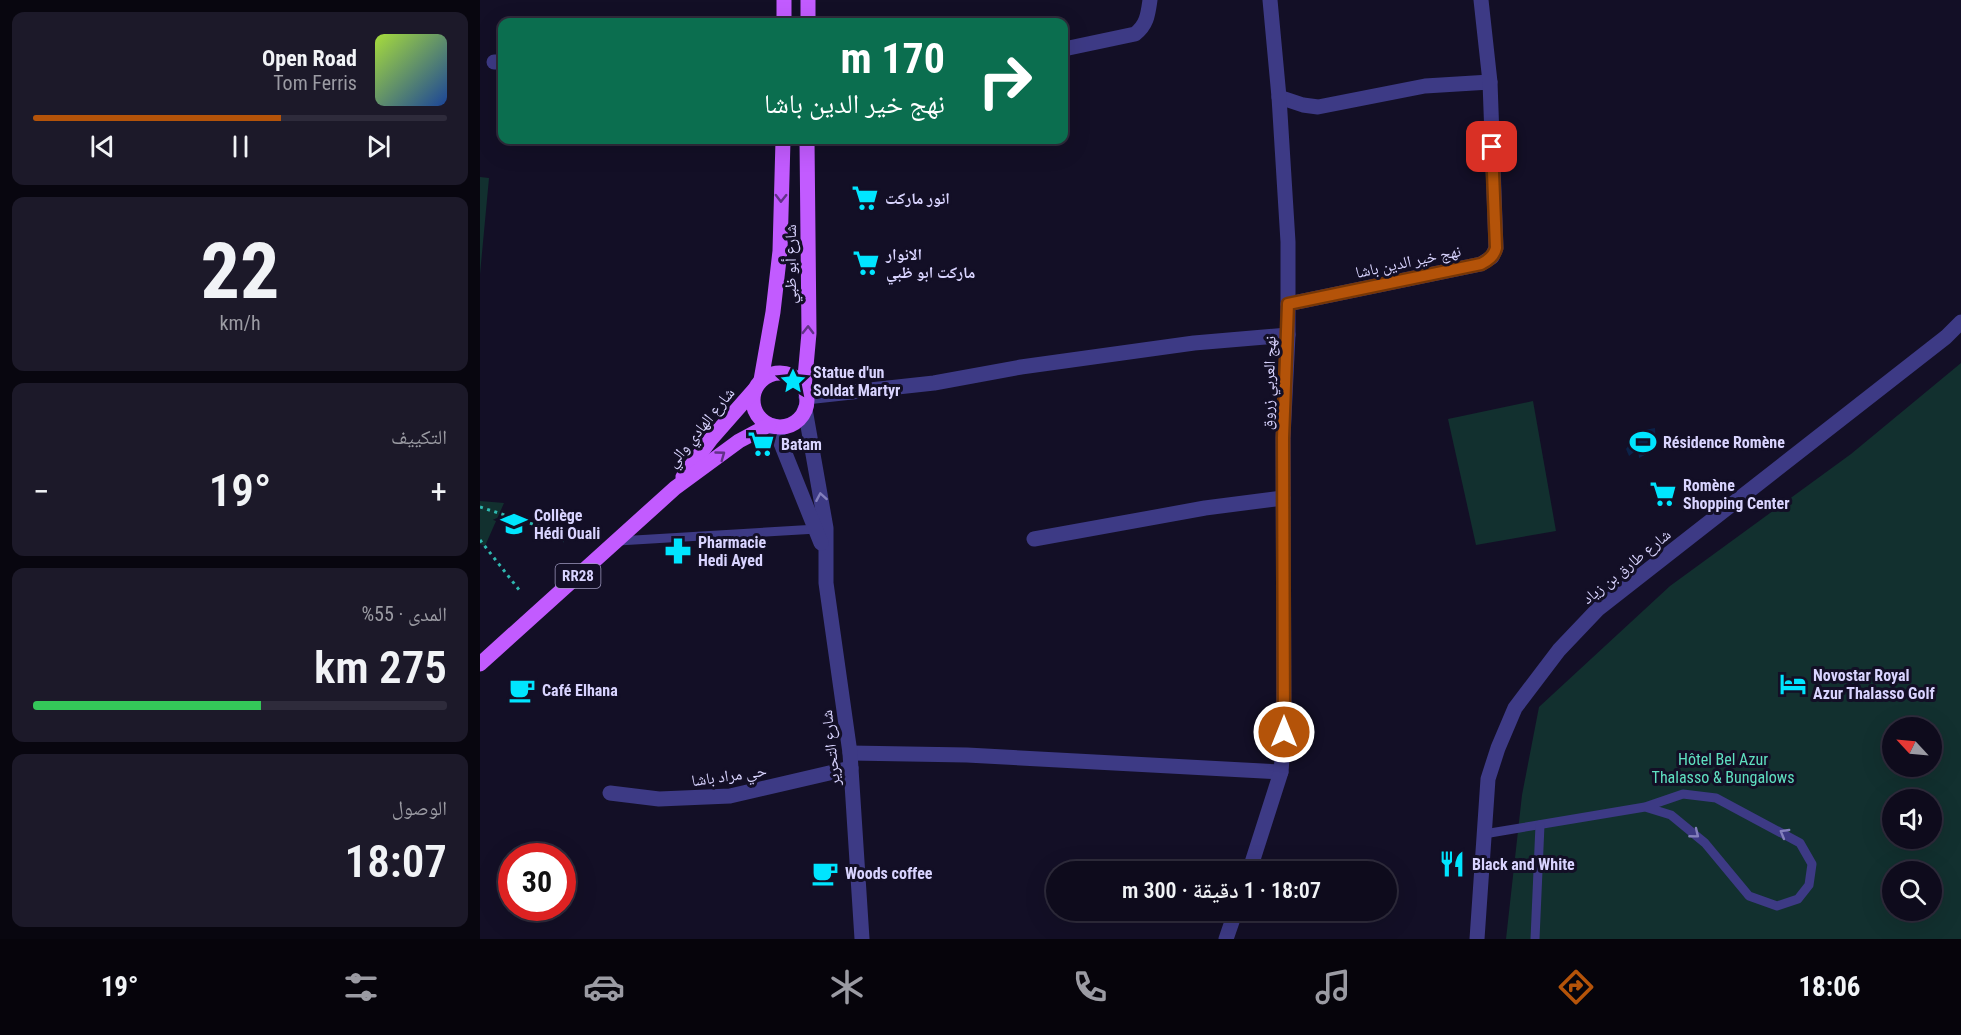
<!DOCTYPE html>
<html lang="ar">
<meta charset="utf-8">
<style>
:root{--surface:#0e0b1c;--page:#1c1929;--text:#f1f3f6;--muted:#9b9ba3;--line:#2e2b3b;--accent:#b45309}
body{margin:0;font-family:"Roboto Condensed","Noto Naskh Arabic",sans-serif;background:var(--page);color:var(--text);direction:rtl;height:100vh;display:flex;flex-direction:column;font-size:22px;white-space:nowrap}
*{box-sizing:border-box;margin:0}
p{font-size:20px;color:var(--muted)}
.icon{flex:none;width:33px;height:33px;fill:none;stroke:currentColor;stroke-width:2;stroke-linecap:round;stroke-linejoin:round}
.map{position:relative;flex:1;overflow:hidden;direction:ltr}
.side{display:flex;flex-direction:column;gap:12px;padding:12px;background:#08060f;width:480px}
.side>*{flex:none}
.guide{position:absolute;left:18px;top:18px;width:570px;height:126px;border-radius:12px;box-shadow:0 6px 24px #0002,0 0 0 2px var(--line);direction:rtl;background:#0b6e4f;color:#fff;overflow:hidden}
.needle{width:39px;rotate:296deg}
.buttons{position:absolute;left:1402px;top:717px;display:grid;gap:12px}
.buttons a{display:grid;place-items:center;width:60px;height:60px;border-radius:50%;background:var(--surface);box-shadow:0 6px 24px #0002,0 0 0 2px var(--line);font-size:30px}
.speed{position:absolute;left:18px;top:843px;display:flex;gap:12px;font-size:30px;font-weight:700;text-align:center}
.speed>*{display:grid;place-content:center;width:78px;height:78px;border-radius:50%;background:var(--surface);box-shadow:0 6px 24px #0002,0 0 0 2px var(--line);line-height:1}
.speed .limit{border:9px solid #d22;background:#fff;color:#111}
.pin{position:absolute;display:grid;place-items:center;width:51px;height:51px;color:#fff;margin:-26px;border-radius:12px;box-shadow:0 3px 9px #0006}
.me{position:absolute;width:66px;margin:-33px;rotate:0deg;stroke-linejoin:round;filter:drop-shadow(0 0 4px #0008)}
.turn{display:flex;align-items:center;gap:21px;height:126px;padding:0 24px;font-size:27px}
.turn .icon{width:78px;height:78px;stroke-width:2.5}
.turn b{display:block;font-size:42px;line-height:51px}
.big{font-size:45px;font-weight:600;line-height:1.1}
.side .tile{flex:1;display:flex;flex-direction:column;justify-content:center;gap:9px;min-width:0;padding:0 21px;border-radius:12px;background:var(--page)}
.side .dial{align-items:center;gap:0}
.dial b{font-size:78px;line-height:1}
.song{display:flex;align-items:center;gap:18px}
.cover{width:72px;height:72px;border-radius:9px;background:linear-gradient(135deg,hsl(80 70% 55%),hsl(220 70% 35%))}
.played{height:6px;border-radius:3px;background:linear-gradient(90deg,var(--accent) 60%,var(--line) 60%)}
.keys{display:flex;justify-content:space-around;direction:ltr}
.heat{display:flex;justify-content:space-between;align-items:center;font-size:33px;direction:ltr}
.charge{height:9px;border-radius:4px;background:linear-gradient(90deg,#34c759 55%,var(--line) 0)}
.trip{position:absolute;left:566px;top:861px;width:351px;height:60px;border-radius:30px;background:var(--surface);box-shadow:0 6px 24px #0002,0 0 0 2px var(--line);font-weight:600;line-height:60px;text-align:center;direction:rtl}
.tab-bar{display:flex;height:96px;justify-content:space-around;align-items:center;background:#06040b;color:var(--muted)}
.tab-bar .icon{width:42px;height:42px}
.tab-bar .current{color:var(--accent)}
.tab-bar b{font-size:27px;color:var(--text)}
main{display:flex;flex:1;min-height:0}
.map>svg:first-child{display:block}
</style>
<main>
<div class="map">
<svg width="1481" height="939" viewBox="0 0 1481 939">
<rect width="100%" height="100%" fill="#130f26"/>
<g fill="#12302f" fill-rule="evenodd">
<path d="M0,177L9,178L0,274Z"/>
<path d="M1481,363V939H1026L1042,795L1059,707L1190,586L1371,454ZM1413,728H1452V766H1413ZM1413,800H1452V838H1413ZM1413,872H1452V910H1413Z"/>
<path d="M1053,401L1076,531L996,545L968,419Z"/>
<path d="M0,501L24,503L5,546L0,544Z"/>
</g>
<path fill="#0c2248" d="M1175,428L1176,449L1159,458L1158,449L1149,456L1146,449L1155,436L1154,432Z"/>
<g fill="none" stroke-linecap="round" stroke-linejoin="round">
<g stroke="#2fb8b0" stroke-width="3" stroke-dasharray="3 4.5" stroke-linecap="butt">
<path d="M0,507L68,529L84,541"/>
<path d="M0,540L40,591"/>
</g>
<g stroke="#3d3a85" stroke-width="9">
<path d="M138,541L337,529"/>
<path d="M1004,834L1165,807L1203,794L1236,798L1320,843L1332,864L1329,885L1318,899L1297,906L1269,896L1225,843L1191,815L1165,807"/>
<path d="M1055,939L1060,825"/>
</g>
<g stroke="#3d3a85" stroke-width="15">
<path d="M584,49L655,34C667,25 668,14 670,0"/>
<path d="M14,62H22"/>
<path d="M799,97L823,105L838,107L945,86L1010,82"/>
<path d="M808,304L1001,264L1012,257L1016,248L1010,82L1001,0"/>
<path d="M326,397L454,383L541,367L714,343L808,335"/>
<path d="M554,539L725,508L803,498"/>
<path d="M370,753L487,755L801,772"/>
<path d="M130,793L179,799L250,796L371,768"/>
<path d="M769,872L801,772L804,732L803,438L808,335V242L799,97L790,0"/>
<path d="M746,939L756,910"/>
</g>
<g stroke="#3d3a85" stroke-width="15">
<path d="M325,409L346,528V583L370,753L382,939"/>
<path d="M294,426L341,543"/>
<path d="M997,939L1008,779L1018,748L1035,708L1079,650L1118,609L1466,337L1481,322"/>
</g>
<g stroke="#c25bff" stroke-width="15">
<path d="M304,22V0"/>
<path d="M328,22V0"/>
<circle cx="300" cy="400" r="27"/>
<path d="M281,380L293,312L300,251L303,140"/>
<path d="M324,388L329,333L327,140"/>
<path d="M203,477L231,439L275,389"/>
<path d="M0,664L195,488L259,441L289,425"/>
</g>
</g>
<defs><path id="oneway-chevron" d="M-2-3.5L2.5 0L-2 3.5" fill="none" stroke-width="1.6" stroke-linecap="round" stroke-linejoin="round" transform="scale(1.5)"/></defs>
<g stroke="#623188">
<use href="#oneway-chevron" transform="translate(301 198) rotate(91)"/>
<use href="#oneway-chevron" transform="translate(328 330) rotate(-89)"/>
<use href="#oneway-chevron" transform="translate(241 455) rotate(-36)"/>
</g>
<g stroke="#837fbc">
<use href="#oneway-chevron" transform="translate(341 497) rotate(-100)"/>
<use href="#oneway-chevron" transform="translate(1304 833) rotate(-150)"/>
<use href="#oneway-chevron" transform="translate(1215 834) rotate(39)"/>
</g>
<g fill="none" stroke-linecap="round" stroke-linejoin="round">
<g stroke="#753606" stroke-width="15">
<path id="route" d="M804,732L803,438L808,304L1001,264C1009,260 1014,256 1016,248L1012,147"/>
</g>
<use href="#route" stroke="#b45309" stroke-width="10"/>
</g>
<defs>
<g id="supermarket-bare" transform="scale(2.07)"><path d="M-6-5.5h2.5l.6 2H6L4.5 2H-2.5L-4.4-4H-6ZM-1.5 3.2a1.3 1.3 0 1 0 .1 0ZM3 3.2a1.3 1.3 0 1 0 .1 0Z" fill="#00e5ff" stroke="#130f26" stroke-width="2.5" paint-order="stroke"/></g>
<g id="sight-bare" transform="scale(2.07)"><path d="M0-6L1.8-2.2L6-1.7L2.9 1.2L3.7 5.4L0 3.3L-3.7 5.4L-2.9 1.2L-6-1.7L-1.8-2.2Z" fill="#00e5ff" stroke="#130f26" stroke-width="2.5" paint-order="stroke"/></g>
<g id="stadium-bare" transform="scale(2.07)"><path d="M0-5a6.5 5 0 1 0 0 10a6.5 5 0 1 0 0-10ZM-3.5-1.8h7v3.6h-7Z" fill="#00e5ff" stroke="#130f26" stroke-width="2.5" paint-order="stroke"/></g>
<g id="school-bare" transform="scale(2.07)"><path d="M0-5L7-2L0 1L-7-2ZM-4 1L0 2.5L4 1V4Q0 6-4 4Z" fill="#00e5ff" stroke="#130f26" stroke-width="2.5" paint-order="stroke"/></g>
<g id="pharmacy-bare" transform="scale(2.07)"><path d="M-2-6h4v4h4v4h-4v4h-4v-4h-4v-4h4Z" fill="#00e5ff" stroke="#130f26" stroke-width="2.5" paint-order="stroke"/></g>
<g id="hotel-bare" transform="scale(2.07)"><path d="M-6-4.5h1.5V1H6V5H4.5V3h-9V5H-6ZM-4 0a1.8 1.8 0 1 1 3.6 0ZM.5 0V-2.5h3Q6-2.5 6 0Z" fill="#00e5ff" stroke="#130f26" stroke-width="2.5" paint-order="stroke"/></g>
<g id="cafe-bare" transform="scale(2.07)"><path d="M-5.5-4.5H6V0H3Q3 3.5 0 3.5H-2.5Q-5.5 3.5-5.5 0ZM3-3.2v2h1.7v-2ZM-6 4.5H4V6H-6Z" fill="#00e5ff" stroke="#130f26" stroke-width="2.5" paint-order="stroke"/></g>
<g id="restaurant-bare" transform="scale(2.07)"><path d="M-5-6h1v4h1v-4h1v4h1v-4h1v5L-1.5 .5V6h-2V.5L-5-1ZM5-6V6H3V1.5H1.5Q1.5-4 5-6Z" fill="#00e5ff" stroke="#130f26" stroke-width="2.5" paint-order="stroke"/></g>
</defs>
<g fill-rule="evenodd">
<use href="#supermarket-bare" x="385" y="198"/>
<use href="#supermarket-bare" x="386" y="263"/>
<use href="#sight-bare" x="313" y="381"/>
<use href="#stadium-bare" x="1163" y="442"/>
<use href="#supermarket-bare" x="281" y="444"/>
<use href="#supermarket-bare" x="1183" y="494"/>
<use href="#school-bare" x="34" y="524"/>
<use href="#pharmacy-bare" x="198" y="551"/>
<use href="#hotel-bare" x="1313" y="684"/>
<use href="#cafe-bare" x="42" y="690"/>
<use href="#restaurant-bare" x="972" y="864"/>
<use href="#cafe-bare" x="345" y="873"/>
</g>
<g text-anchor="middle" stroke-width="6" stroke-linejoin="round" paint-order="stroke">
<rect fill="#130f26" stroke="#9e99be" stroke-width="1.5" x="75.5" y="564" width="45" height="24" rx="4.5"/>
<g font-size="15" font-weight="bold" fill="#d9d4ff">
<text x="98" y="581">RR28</text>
</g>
<g font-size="16" font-weight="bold" fill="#d9d4ff" stroke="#130f26" text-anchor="start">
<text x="405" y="204">انور ماركت</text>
<text x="406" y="260">الانوار<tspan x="406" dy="18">ماركت ابو ظبي</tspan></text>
<text x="333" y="378">Statue d'un<tspan x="333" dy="18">Soldat Martyr</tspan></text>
<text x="1183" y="448">Résidence Romène</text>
<text x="301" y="450">Batam</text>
<text x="1203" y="491">Romène<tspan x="1203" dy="18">Shopping Center</tspan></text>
<text x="54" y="521">Collège<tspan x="54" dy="18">Hédi Ouali</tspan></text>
<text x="218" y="548">Pharmacie<tspan x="218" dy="18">Hedi Ayed</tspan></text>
<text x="1333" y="681">Novostar Royal<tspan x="1333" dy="18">Azur Thalasso Golf</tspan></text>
<text x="62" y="696">Café Elhana</text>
<text x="992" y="870">Black and White</text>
<text x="365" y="879">Woods coffee</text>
</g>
<g font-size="16" fill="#d9d4ff" stroke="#130f26">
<text transform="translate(928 261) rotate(-12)" y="6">نهج خير الدين باشا</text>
<text transform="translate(310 264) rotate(-90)" y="6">شارع أبو ظبي</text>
<text transform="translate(788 383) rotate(-88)" y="6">نهج العربي زروق</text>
<text transform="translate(220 427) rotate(-51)" y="6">شارع الهادي والي</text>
<text transform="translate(1146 566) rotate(-39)" y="6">شارع طارق بن زياد</text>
<text transform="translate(350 748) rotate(-96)" y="6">شارع التحرير</text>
<text transform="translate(249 775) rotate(-8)" y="6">حي مراد باشا</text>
</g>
<g font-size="16" fill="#5fe0c0" stroke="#130f26">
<text x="1243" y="765">Hôtel Bel Azur<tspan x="1243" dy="18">Thalasso &amp; Bungalows</tspan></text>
</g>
</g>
</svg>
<div class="buttons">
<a><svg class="needle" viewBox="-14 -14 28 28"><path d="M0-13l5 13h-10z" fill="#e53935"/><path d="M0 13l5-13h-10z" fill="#9b9ba3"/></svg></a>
<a><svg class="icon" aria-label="sound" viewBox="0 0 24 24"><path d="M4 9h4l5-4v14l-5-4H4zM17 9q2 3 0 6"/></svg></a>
<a><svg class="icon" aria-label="search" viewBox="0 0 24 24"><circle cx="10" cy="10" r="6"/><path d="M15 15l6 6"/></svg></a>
</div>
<div class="speed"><div class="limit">30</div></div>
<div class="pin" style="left:1012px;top:147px;background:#d93025"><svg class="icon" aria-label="arrive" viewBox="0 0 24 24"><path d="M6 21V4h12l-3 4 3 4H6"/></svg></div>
<svg class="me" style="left:804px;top:732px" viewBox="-20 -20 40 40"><circle r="17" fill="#b45309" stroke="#fff" stroke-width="3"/><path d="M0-11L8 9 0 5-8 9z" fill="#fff"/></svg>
<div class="trip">18:07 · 1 دقيقة · 300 m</div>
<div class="guide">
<div class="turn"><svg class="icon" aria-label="right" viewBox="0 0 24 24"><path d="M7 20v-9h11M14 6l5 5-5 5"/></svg><div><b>170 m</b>نهج خير الدين باشا</div></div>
</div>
</div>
<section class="side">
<div class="tile">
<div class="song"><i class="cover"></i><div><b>Open Road</b><p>Tom Ferris</p></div></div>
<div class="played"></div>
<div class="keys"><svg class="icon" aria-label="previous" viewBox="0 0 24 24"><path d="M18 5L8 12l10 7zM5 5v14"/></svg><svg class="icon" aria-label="pause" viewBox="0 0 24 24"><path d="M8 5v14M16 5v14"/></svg><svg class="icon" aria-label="next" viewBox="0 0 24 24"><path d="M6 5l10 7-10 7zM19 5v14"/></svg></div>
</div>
<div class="tile dial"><b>22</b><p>km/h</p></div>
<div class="tile"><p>التكييف</p>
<div class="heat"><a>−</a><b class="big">19°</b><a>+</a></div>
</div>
<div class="tile"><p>المدى · 55%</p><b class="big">275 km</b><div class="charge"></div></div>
<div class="tile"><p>الوصول</p><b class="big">18:07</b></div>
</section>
</main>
<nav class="tab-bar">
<b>18:06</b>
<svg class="icon current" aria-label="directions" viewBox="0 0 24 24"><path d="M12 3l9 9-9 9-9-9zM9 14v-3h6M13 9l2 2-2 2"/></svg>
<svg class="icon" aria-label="music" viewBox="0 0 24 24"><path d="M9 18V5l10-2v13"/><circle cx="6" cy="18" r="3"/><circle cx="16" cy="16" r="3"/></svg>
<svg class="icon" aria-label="phone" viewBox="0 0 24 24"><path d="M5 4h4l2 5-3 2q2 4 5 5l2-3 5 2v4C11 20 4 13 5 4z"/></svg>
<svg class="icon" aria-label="climate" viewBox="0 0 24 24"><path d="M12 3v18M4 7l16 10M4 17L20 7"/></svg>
<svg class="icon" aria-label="car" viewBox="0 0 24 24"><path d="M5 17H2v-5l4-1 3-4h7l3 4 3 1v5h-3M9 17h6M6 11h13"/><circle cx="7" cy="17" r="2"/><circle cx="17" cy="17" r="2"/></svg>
<svg class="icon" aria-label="filters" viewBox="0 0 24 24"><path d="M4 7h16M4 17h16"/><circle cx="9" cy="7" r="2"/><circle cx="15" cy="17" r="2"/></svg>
<b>19°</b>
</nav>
